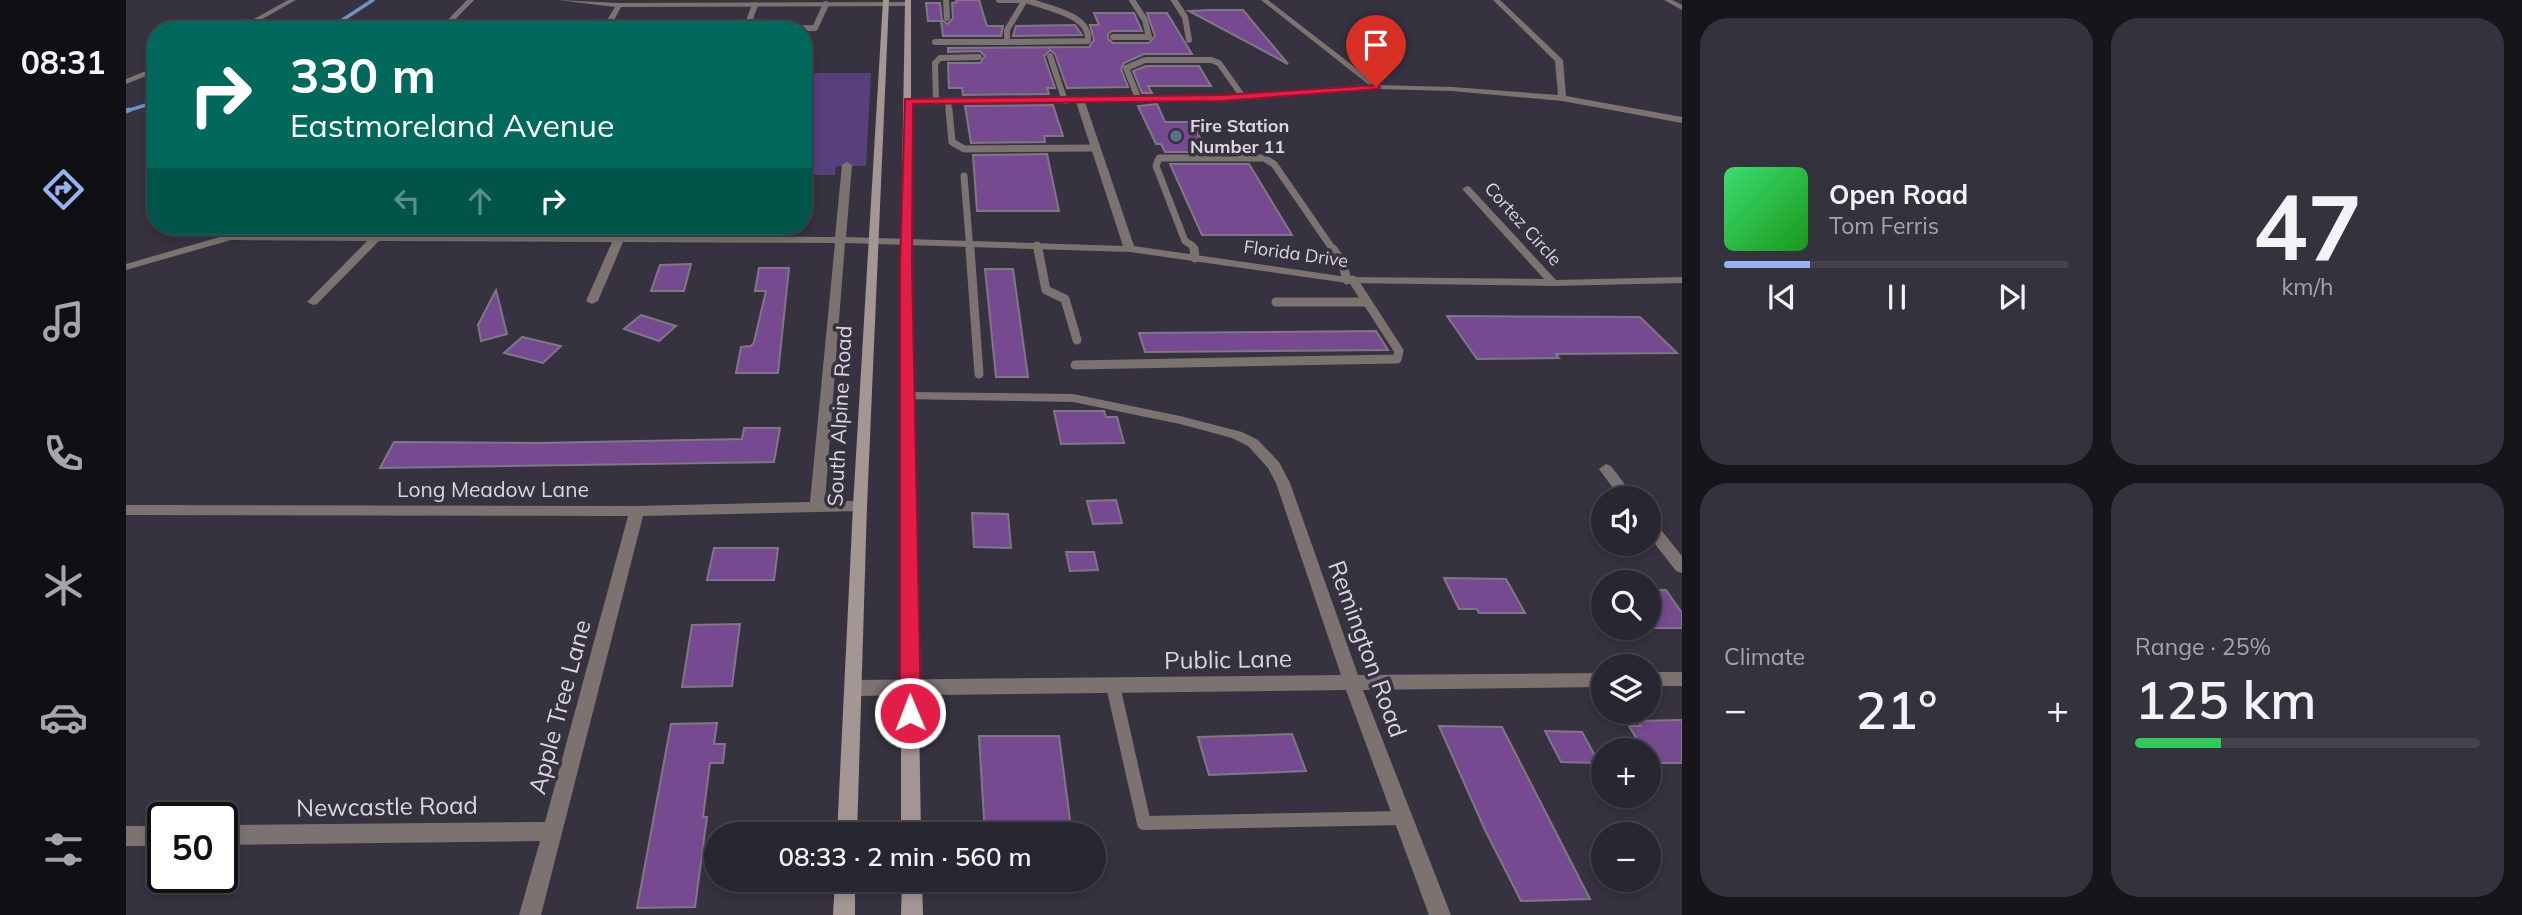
<!DOCTYPE html>
<meta charset="utf-8">
<style>
:root{--surface:#282630;--page:#34323c;--text:#f1f3f6;--muted:#a5a5ab;--line:#44434c;--accent:#95b2f1}
body{margin:0;font-family:Mulish,sans-serif;background:var(--page);color:var(--text);height:100vh;display:flex;flex-direction:column;font-size:26px;white-space:nowrap}
*{box-sizing:border-box;margin:0}
p{font-size:23px;color:var(--muted)}
.icon{flex:none;width:38px;height:38px;fill:none;stroke:currentColor;stroke-width:2;stroke-linecap:round;stroke-linejoin:round}
.map{position:relative;flex:1;overflow:hidden}
.details{display:flex;flex-direction:column;gap:18px;padding:18px;background:#16151a;width:840px}
.details>*{flex:none}
.hud{position:absolute;left:21px;top:21px;width:665px;height:214px;border-radius:28px;box-shadow:0 4px 10px #0003,0 0 0 2px var(--line);background:#00695c;color:#fff;overflow:hidden}
.buttons{position:absolute;left:1465px;top:486px;display:grid;gap:14px}
.buttons a{display:grid;place-items:center;width:70px;height:70px;border-radius:50%;background:var(--surface);box-shadow:0 4px 10px #0003,0 0 0 2px var(--line);font-size:35px}
.speed{position:absolute;left:21px;top:802px;display:flex;gap:14px;font-size:35px;font-weight:700;text-align:center}
.speed>*{display:grid;place-content:center;width:91px;height:91px;border-radius:50%;background:var(--surface);box-shadow:0 4px 10px #0003,0 0 0 2px var(--line);line-height:1}
.speed .limit{border:4px solid #111;border-radius:10px;background:#fff;color:#111}
.pin{position:absolute;display:grid;place-items:center;width:60px;height:60px;color:#fff;margin:-72px -30px;border-radius:50% 50% 50% 0;rotate:-45deg;box-shadow:0 0 7px #0007}
.pin .icon{rotate:45deg}
.me{position:absolute;width:77px;margin:-38px;rotate:359deg;stroke-linejoin:round;filter:drop-shadow(0 0 5px #0008)}
.turn{display:flex;align-items:center;gap:24px;height:147px;padding:0 28px;font-size:32px}
.turn .icon{width:91px;height:91px;stroke-width:2.5}
.turn b{display:block;font-size:49px;line-height:60px}
.lanes{display:flex;align-items:center;height:66px;padding:0 28px;background:#0003;justify-content:center;gap:35px;direction:ltr}
.lanes .off{opacity:.35}
.big{font-size:52px;font-weight:600;line-height:1.1}
.details .card{flex:1;display:flex;flex-direction:column;justify-content:center;gap:10px;min-width:0;padding:0 24px;border-radius:28px;background:var(--page)}
.details .dial{align-items:center;gap:0}
.dial b{font-size:91px;line-height:1}
.song{display:flex;align-items:center;gap:21px}
.cover{width:84px;height:84px;border-radius:10px;background:linear-gradient(135deg,hsl(140 70% 55%),hsl(120 70% 35%))}
.played{height:7px;border-radius:4px;background:linear-gradient(90deg,var(--accent) 25%,var(--line) 25%)}
.keys{display:flex;justify-content:space-around;direction:ltr}
.heat{display:flex;justify-content:space-between;align-items:center;font-size:38px;direction:ltr}
.charge{height:10px;border-radius:5px;background:linear-gradient(90deg,#34c759 25%,var(--line) 0)}
.details .tiles{flex:1;display:grid;gap:18px;grid-template-columns:repeat(2,1fr)}
.trip{position:absolute;left:578px;top:822px;width:402px;height:70px;border-radius:35px;background:var(--surface);box-shadow:0 4px 10px #0003,0 0 0 2px var(--line);font-weight:600;line-height:70px;text-align:center}
main{display:flex;flex:1;min-height:0}
.dock{display:flex;flex-direction:column;width:126px;justify-content:space-around;align-items:center;background:#100f13;color:var(--muted)}
.dock .icon{width:49px;height:49px}
.dock .on{color:var(--accent)}
.dock b{font-size:32px;color:var(--text)}
.map>svg:first-child{display:block}
</style>
<main>
<nav class="dock">
<b>08:31</b>
<svg class="icon on" aria-label="directions" viewBox="0 0 24 24"><path d="M12 3l9 9-9 9-9-9zM9 14v-3h6M13 9l2 2-2 2"/></svg>
<svg class="icon" aria-label="music" viewBox="0 0 24 24"><path d="M9 18V5l10-2v13"/><circle cx="6" cy="18" r="3"/><circle cx="16" cy="16" r="3"/></svg>
<svg class="icon" aria-label="phone" viewBox="0 0 24 24"><path d="M5 4h4l2 5-3 2q2 4 5 5l2-3 5 2v4C11 20 4 13 5 4z"/></svg>
<svg class="icon" aria-label="climate" viewBox="0 0 24 24"><path d="M12 3v18M4 7l16 10M4 17L20 7"/></svg>
<svg class="icon" aria-label="car" viewBox="0 0 24 24"><path d="M5 17H2v-5l4-1 3-4h7l3 4 3 1v5h-3M9 17h6M6 11h13"/><circle cx="7" cy="17" r="2"/><circle cx="17" cy="17" r="2"/></svg>
<svg class="icon" aria-label="filters" viewBox="0 0 24 24"><path d="M4 7h16M4 17h16"/><circle cx="9" cy="7" r="2"/><circle cx="15" cy="17" r="2"/></svg>
</nav>
<div class="map">
<svg width="1556" height="915" viewBox="0 0 1556 915">
<rect width="100%" height="100%" fill="#363240"/>
<path fill="#57407b" d="M677,73H745L740,166H710L709,175H677Z"/>
<g fill="none" stroke-linecap="round" stroke-linejoin="round">
<g stroke="#6d92c3" stroke-width="3.5">
<path d="M201,30L247,0"/>
<path d="M0,111L30,102"/>
</g>
<path stroke="#6d92c3" stroke-width="5" d="M0,111L3,110"/>
</g>
<g fill="#764a90" stroke="#807686" stroke-width="2">
<path d="M830,0H853L861,26H877L875,36H817L815,21H802L800,3H814L816,20L822,24L827,18L826,3L831,2Z"/>
<path d="M1084,10H1117L1162,64L1063,11Z"/>
<path d="M968,13H1008L1016,31H986L982,34V39L987,43H1023L1029,36L1021,13H1041L1066,54H1018L998,63L995,69L1002,87L941,88L929,54L924,50L918,56L929,88H921L923,94L837,95L836,88H823L822,63H854L859,56L854,51L822,52V48L963,47L968,40L964,25H973Z"/>
<path d="M949,25L956,35L887,36L890,26Z"/>
<path d="M1020,66H1073L1085,86H1022L1026,93H1016L1007,71Z"/>
<path d="M1031,104L1039,122H1066L1081,152H1039L1035,144H1030L1012,106Z"/>
<path d="M927,105L937,136H918L919,142L845,143L839,106Z"/>
<path d="M921,154L933,211H851L847,155Z"/>
<path d="M1044,164H1123L1166,235H1076Z"/>
<path d="M565,264L558,291H525L534,265Z"/>
<path d="M633,268H663L652,373H610L615,347L625,346L628,342L640,291H629Z"/>
<path d="M859,269H887L902,377H870Z"/>
<path d="M370,290L381,334L355,341L352,325Z"/>
<path d="M515,315L550,326L533,341L498,329Z"/>
<path d="M1321,316L1514,317L1551,353L1430,354L1433,358L1351,359Z"/>
<path d="M1250,331L1262,350L1019,352L1013,333Z"/>
<path d="M396,337L435,346L417,363L378,353Z"/>
<path d="M928,411H978L980,417H991L998,443L935,444Z"/>
<path d="M618,428H654L648,462L254,468L268,442L412,443L616,439Z"/>
<path d="M990,500L996,523L967,524L961,501Z"/>
<path d="M846,513L882,514L885,548L848,547Z"/>
<path d="M588,548H652L648,580H581Z"/>
<path d="M940,552H968L972,570L944,571Z"/>
<path d="M1318,578L1380,579L1399,613H1353L1351,609H1333Z"/>
<path d="M1522,590H1540L1556,613V628H1522Z"/>
<path d="M614,624L606,686L556,687L566,625Z"/>
<path d="M1556,720V763H1522V751H1518L1503,726H1515L1512,721Z"/>
<path d="M591,723L588,744H599L597,763H584L577,817H581L569,907L511,908L545,724Z"/>
<path d="M1313,726L1376,727L1464,899L1395,901L1359,830Z"/>
<path d="M1419,731L1456,732L1473,763L1435,762Z"/>
<path d="M1166,734L1180,771L1083,775L1072,737Z"/>
<path d="M853,736H933L946,835H859Z"/>
</g>
<g fill="none" stroke-linecap="round" stroke-linejoin="round">
<g stroke="#7c7370" stroke-width="6">
<path d="M820,0L821,18"/>
<path d="M873,0H895"/>
<path d="M1048,0L1059,17L1063,40"/>
<path d="M629,5L620,29L689,28L700,4"/>
<path d="M987,37H1023L1019,20L1006,0"/>
<path d="M809,42H881V30L899,0"/>
<path d="M881,42L962,41C965,14 920,8 900,0"/>
<path d="M924,56L939,101"/>
<path d="M1013,100L1000,68L1019,60H1085L1093,63L1117,97"/>
<path d="M810,101L809,63L814,58L853,57"/>
<path d="M822,101L823,112"/>
</g>
<g stroke="#7c7370" stroke-width="7">
<path d="M823,110L826,142L838,149L970,148"/>
<path d="M838,176L844,251"/>
<path d="M911,245L912,251"/>
<path d="M1068,251L1067,246L1059,241L1030,166L1033,158H1138L1148,164L1208,251"/>
</g>
<g stroke="#7c7370" stroke-width="9">
<path d="M844,249L853,374"/>
<path d="M912,249L920,290L939,299L951,340"/>
<path d="M1068,249L1069,258"/>
<path d="M1207,249L1216,262L1221,280"/>
<path d="M1150,302H1240"/>
<path d="M949,365L1271,359L1273,351L1227,280"/>
</g>
<path stroke="#7c7370" stroke-width="14" d="M987,686L1018,823L1277,818"/>
<g fill="#7c7370" fill-rule="evenodd">
<path d="M162,0H170L117,30H108Z"/>
<path d="M341,0H348L319,30H312Z"/>
<path d="M432,0L493,3L782,2L785,4L782,6L495,7L483,30H475L489,7Z"/>
<path d="M1135,0H1142L1252,85L1326,87L1432,95L1429,61L1367,0H1374L1437,60L1440,96L1556,117V123L1436,101L1326,91L1250,89L1096,101L959,102L1008,246L1221,277L1418,279L1338,191L1336,189L1341,186L1344,187L1430,280L1556,277V283L1427,286L1221,283L1004,252L719,243L699,501H734L739,502L741,506L739,510L734,511L517,516L415,915H393L414,841L96,845V825L419,822L502,516L0,515V505L511,506L684,502L709,243L497,242L472,301L466,304L460,301L486,242L253,241L191,304L187,305L181,302L183,300L241,241L105,240L0,270V264L104,234L709,237L716,165L721,162L726,165L720,237L997,246L950,102L782,104L778,101L782,98L1096,95L1243,85Z"/>
<path d="M1538,0H1546L1556,5V10Z"/>
<path d="M30,67V72L0,84V79Z"/>
<path d="M781,392L947,394L1054,416L1116,432L1132,440L1153,462L1164,483L1232,675L1477,673V687L1237,690L1325,915H1303L1220,690L728,696L722,693L719,688L722,683L728,680L1215,675L1150,483L1142,468L1122,446L1106,438L1054,424L947,402L776,399L774,396L776,393Z"/>
<path d="M1480,464L1485,466L1510,499H1495L1473,469Z"/>
<path d="M1522,519L1527,520L1556,556V573L1550,571L1522,535Z"/>
<rect x="1522" y="672" width="34" height="14"/>
<rect x="0" y="826" width="37" height="20"/>
</g>
<g fill="#a49692" fill-rule="evenodd">
<path d="M757,0H763L741,506L731,835H711L727,506Z"/>
<path d="M779,0H785V240L795,835H775V240Z"/>
<path d="M709,880H729V915H707Z"/>
<path d="M776,880H796L797,915H775Z"/>
</g>
</g>
<path fill="#e11d48" stroke="#92132f" stroke-width="2" d="M1250,85L1254,87L1253,89L1096,101L787,104L786,266L795,713L792,719L784,722L777,719L774,713V266L779,99L1096,95Z"/>
<circle fill="#5c6f8a" stroke="#363240" stroke-width="2.5" cx="1050" cy="136" r="7"/>
<g text-anchor="middle" stroke-width="7" stroke-linejoin="round" paint-order="stroke">
<g font-size="18" font-weight="bold" fill="#dad7e0" stroke="#363240" text-anchor="start">
<text x="1064" y="132">Fire Station<tspan x="1064" dy="21">Number 11</tspan></text>
</g>
<g font-size="18" fill="#dad7e0" stroke="#363240">
<text transform="translate(1397 224) rotate(48)" y="6">Cortez Circle</text>
<text transform="translate(1170 254) rotate(8)" y="6">Florida Drive</text>
</g>
<g font-size="21" fill="#dad7e0" stroke="#363240">
<text transform="translate(714 416) rotate(-87)" y="7">South Alpine Road</text>
<text x="367" y="497">Long Meadow Lane</text>
</g>
<g font-size="24" fill="#dad7e0" stroke="#363240">
<text transform="translate(1241 649) rotate(70)" y="8">Remington Road</text>
<text transform="translate(1102 660) rotate(-1)" y="8">Public Lane</text>
<text transform="translate(434 707) rotate(-75)" y="8">Apple Tree Lane</text>
<text transform="translate(261 807) rotate(-1)" y="8">Newcastle Road</text>
</g>
</g>
</svg>
<div class="buttons">
<a><svg class="icon" aria-label="sound" viewBox="0 0 24 24"><path d="M4 9h4l5-4v14l-5-4H4zM17 9q2 3 0 6"/></svg></a>
<a><svg class="icon" aria-label="search" viewBox="0 0 24 24"><circle cx="10" cy="10" r="6"/><path d="M15 15l6 6"/></svg></a>
<a><svg class="icon" aria-label="layers" viewBox="0 0 24 24"><path d="M12 4l9 5-9 5-9-5zM3 14l9 5 9-5"/></svg></a>
<a>+</a>
<a>−</a>
</div>
<div class="speed"><div class="limit">50</div></div>
<div class="pin" style="left:1250px;top:87px;background:#d93025"><svg class="icon" aria-label="arrive" viewBox="0 0 24 24"><path d="M6 21V4h12l-3 4 3 4H6"/></svg></div>
<svg class="me" style="left:784px;top:713px" viewBox="-20 -20 40 40"><circle r="17" fill="#e11d48" stroke="#fff" stroke-width="3"/><path d="M0-11L8 9 0 5-8 9z" fill="#fff"/></svg>
<div class="trip">08:33 · 2 min · 560 m</div>
<div class="hud">
<div class="turn"><svg class="icon" aria-label="right" viewBox="0 0 24 24"><path d="M7 20v-9h11M14 6l5 5-5 5"/></svg><div><b>330 m</b>Eastmoreland Avenue</div></div>
<div class="lanes"><svg class="icon off" aria-label="left" viewBox="0 0 24 24"><path d="M17 20v-9H6M10 6l-5 5 5 5"/></svg><svg class="icon off" aria-label="ahead" viewBox="0 0 24 24"><path d="M12 20V5M6 11l6-6 6 6"/></svg><svg class="icon" aria-label="right" viewBox="0 0 24 24"><path d="M7 20v-9h11M14 6l5 5-5 5"/></svg></div>
</div>
</div>
<section class="details">
<div class="tiles">
<div class="card">
<div class="song"><i class="cover"></i><div><b>Open Road</b><p>Tom Ferris</p></div></div>
<div class="played"></div>
<div class="keys"><svg class="icon" aria-label="previous" viewBox="0 0 24 24"><path d="M18 5L8 12l10 7zM5 5v14"/></svg><svg class="icon" aria-label="pause" viewBox="0 0 24 24"><path d="M8 5v14M16 5v14"/></svg><svg class="icon" aria-label="next" viewBox="0 0 24 24"><path d="M6 5l10 7-10 7zM19 5v14"/></svg></div>
</div>
<div class="card dial"><b>47</b><p>km/h</p></div>
<div class="card"><p>Climate</p>
<div class="heat"><a>−</a><b class="big">21°</b><a>+</a></div>
</div>
<div class="card"><p>Range · 25%</p><b class="big">125 km</b><div class="charge"></div></div>
</div>
</section>
</main>
